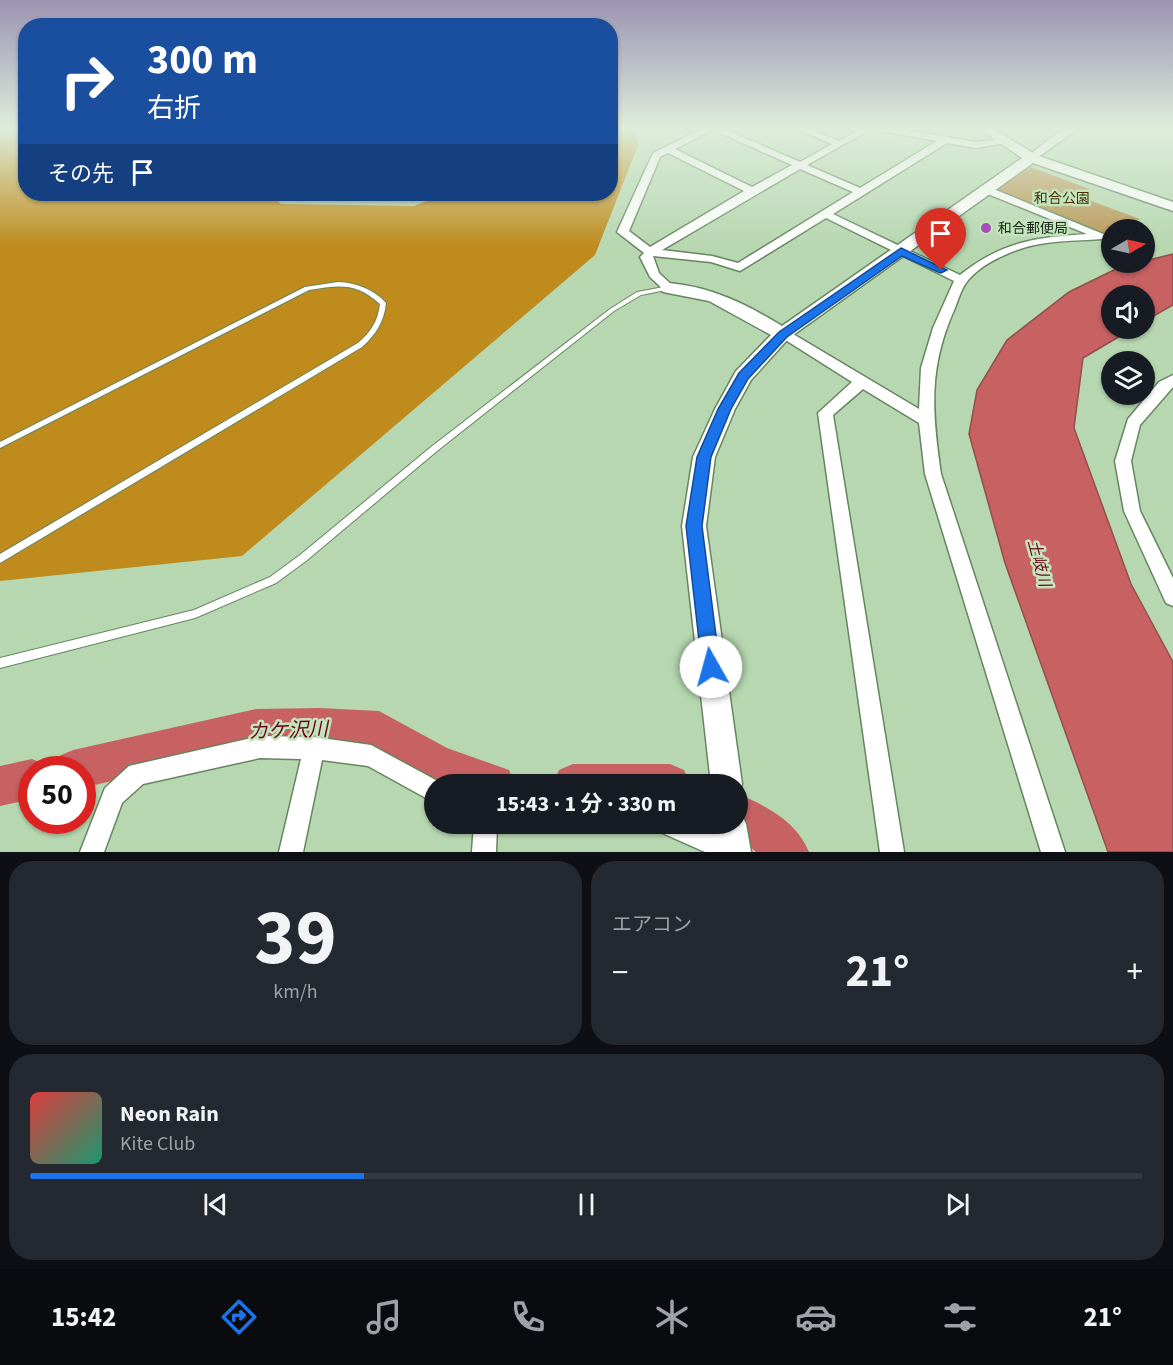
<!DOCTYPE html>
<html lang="ja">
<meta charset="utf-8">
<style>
:root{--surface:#171b24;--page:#242831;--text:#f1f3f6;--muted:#9ea1a6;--line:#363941;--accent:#1a73e8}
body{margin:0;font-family:"Source Sans 3","Noto Sans JP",sans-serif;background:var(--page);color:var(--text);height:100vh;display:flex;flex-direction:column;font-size:22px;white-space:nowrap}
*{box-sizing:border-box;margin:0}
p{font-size:20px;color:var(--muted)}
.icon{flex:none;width:33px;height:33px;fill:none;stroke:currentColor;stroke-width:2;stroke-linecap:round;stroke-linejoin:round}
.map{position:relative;height:852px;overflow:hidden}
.side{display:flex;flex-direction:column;gap:9px;padding:9px;background:#0d0f14;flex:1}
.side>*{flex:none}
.guide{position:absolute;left:18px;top:18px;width:600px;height:183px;border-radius:24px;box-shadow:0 2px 4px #0004;background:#1a4fa0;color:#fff;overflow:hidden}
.needle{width:39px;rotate:81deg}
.buttons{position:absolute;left:1101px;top:219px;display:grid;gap:12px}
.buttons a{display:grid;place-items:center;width:54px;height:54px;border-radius:50%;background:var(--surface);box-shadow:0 2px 4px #0004;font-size:30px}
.speed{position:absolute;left:18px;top:756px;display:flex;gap:12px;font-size:30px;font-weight:700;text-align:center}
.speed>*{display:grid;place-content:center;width:78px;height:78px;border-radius:50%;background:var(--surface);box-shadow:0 2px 4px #0004;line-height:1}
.speed .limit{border:9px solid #d22;background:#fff;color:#111}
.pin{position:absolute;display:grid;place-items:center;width:51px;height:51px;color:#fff;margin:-62px -26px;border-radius:50% 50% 50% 0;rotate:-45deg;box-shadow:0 0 6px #0007}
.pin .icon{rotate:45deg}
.me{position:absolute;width:66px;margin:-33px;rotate:353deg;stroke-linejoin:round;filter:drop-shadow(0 0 4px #0008)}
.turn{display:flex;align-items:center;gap:21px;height:126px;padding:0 30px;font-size:27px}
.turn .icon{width:78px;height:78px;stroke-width:2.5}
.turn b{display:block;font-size:42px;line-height:51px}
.then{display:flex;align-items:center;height:57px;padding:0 30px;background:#0003;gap:12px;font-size:22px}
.big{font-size:45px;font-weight:700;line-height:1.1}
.side .tile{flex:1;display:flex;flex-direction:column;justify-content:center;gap:9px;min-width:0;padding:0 21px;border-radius:24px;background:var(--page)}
.side .dial{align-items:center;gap:0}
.dial b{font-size:78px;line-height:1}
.song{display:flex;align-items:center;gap:18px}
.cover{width:72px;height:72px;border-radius:9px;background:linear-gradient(135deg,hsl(0 70% 55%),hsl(160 70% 35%))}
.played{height:6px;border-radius:3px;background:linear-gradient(90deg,var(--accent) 30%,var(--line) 30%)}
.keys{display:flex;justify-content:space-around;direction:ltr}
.heat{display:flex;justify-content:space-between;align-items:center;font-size:33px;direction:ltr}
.side .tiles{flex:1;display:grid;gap:9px;grid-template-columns:1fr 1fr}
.tile:last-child{grid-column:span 2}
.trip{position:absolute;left:424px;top:774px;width:324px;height:60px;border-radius:30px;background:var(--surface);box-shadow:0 2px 4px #0004;font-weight:700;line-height:60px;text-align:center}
.dock{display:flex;height:96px;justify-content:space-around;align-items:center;background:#090b0e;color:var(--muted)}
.dock .icon{width:42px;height:42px}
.dock .on{color:var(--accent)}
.dock b{font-size:27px;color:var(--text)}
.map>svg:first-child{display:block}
</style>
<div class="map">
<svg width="1173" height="852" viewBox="0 0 1173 852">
<rect width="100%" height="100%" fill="#b6d7b0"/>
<path fill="#b99554" d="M1031,167L1089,189L1080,197L1140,219L1117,229L1112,230L1107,234L995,190Z"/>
<path fill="#be8b1c" d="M0,128H25L26,194H271L281,204L414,206L444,194H610L611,128H635L638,145L595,255L242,556L0,581Z"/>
<path fill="#c76162" stroke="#924f4b" stroke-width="1.5" d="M1173,254V305L1145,321L1144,296H1112V328L1132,329L1083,358L1074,428L1131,584L1173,662V852H1108L1005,563L969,434L977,390L1007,340L1069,292L1120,267Z"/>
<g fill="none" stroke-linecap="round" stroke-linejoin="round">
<g fill="#c76162" fill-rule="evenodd">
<path d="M319,708L379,711L447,748L509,770L515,784H437L374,749L319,746L256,747L82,788V770H53L59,756L73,750L256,709Z"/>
<path d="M32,759L46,765L48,770H32V799L0,806V766Z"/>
<path d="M573,764H670L684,770L690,784H553L559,770Z"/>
<path d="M738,794C767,806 797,822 809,852H756L740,838L723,830L721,824H738Z"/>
</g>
<g stroke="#678561" stroke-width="2">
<g id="lane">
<path d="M338,282C357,283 373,289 386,303C384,322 376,334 362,347L0,563V554L358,343C371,332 378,321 380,304C356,282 339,285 309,290L0,448V442L305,287Z"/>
<path d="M669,286L671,287V289L641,295L614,311L437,451L306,561L276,583L195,618L0,668V658L194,610L270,577L300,555L431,447L610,309L637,292Z"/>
</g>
</g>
<g stroke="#678561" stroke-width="3">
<g id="street">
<path d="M703,128H722L800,162L832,144L795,128H806L839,141L863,128H873L807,165L860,188L937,141L880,131L876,128H894L976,142L1005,139V143L976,148L947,143L833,214L960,275C1003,241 1034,238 1087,234L983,192V188H991L1108,236L1102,239C1075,241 1046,240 1020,249C1002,255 977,267 966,283C961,290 958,300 955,308C928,367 932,412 941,474L1065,852H1041L925,474L919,423L863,389L833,415L904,852H880L818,413L852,382L776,334L783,330L788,331L919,409L921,368L933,328L954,281L826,218L740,271L711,262L653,256L659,273L675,288L673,291H665L650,277L640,257L644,253L617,232L653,153ZM713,130L792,165L752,187L675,149ZM668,153L744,191L650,247L629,231L660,157ZM800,169L853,192L738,263L712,256L662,250Z"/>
<path d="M1069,128H1079L1034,160H1028V156L1055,135Z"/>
<path d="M1173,375V387L1140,425L1131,461L1140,511L1173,578V606L1166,603L1124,511L1115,461L1128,419L1159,382Z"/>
<path d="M260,736L314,737L371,745L443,784H435V803L368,766L322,760L303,852H279L301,759L260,758L143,784L122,803L104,852H80L105,788L129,766Z"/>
<path d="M474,824H497L496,852H472Z"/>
<path d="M656,824H694L740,844L744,852H705L660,832Z"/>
</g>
</g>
<g stroke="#678561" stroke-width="3">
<g id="secondary">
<path d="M978,128H992L1036,155L1173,202V211L1033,163L789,338L751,380L735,409L715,457L706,526L742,784L738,793V784H711L682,526L693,457L715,409L736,371L771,335L709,301L663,292L660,288L663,284L669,283C712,287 746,304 782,326L1022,158Z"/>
<path d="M738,811L741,813L746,824L751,852H717L714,824H738Z"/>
</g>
</g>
<use href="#lane" fill="#fff" fill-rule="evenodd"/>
<use href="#street" fill="#fff" fill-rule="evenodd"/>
<use href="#secondary" fill="#fff" fill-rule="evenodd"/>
</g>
<linearGradient id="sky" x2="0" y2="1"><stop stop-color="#9b93b2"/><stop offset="0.52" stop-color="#deeddb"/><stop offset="1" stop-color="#deeddb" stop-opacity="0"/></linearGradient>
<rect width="1173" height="247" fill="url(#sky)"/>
<path fill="#1a73e8" stroke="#114b97" stroke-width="1.5" d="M901,248L947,270L941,273L938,272L902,256L787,337L748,379L731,409L711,457L702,526L720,667L718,673L711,676L705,673L702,667L686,526L697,457L718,409L739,373L779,332Z"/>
<circle fill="#a74db8" stroke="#c3e4bc" stroke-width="2" cx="986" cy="228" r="6"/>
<g text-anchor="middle" stroke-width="5" stroke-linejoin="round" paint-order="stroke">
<g font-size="14" fill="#473205" stroke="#c3e4bc">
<text x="1062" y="203">和合公園</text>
</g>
<g font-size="14" fill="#182416" stroke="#c3e4bc" text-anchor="start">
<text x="998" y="233">和合郵便局</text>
</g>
<g font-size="16" font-style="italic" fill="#6a0617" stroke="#c3e4bc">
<text transform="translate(1040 563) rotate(75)" y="6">土岐川</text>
</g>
<g font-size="20" font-style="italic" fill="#6a0617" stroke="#c3e4bc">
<text transform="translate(288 730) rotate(-2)" y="7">カケ沢川</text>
</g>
</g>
</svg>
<div class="buttons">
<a><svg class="needle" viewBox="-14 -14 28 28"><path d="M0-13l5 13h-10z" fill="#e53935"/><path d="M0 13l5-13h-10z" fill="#9ea1a6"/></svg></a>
<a><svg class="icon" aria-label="sound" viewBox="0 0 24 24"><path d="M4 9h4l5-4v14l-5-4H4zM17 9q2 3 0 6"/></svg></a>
<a><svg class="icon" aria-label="layers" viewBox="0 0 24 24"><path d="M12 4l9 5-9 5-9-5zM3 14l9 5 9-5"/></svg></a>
</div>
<div class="speed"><div class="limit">50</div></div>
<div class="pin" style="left:941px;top:270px;background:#d93025"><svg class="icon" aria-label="arrive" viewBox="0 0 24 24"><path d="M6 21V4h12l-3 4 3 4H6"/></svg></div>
<svg class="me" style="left:711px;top:667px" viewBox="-20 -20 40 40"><circle r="19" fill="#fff"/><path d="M0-13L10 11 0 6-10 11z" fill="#1a73e8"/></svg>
<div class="trip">15:43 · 1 分 · 330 m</div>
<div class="guide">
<div class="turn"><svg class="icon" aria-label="right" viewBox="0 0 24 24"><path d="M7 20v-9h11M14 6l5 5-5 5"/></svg><div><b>300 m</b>右折</div></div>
<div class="then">その先<svg class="icon" aria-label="arrive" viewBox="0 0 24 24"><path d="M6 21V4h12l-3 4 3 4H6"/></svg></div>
</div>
</div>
<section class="side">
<div class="tiles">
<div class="tile dial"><b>39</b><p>km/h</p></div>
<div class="tile"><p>エアコン</p>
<div class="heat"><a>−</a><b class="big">21°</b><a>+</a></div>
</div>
<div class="tile">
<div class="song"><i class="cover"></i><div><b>Neon Rain</b><p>Kite Club</p></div></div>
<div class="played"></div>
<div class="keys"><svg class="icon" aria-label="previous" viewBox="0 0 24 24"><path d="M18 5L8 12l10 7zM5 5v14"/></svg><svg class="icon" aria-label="pause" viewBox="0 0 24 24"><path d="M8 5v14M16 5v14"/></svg><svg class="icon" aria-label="next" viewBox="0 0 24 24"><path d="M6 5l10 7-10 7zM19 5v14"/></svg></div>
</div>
</div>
</section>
<nav class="dock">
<b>15:42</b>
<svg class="icon on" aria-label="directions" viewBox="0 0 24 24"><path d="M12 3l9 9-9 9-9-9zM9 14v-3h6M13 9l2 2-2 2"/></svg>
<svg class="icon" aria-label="music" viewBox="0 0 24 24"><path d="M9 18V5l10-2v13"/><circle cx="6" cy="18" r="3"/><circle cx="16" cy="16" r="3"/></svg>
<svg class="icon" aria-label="phone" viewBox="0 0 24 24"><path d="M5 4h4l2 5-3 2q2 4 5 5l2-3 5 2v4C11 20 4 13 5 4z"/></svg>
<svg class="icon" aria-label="climate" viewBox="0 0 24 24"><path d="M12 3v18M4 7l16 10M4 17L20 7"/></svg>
<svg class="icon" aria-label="car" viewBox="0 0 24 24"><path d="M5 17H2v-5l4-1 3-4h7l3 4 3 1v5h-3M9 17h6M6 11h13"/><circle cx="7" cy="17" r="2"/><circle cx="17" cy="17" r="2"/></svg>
<svg class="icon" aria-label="filters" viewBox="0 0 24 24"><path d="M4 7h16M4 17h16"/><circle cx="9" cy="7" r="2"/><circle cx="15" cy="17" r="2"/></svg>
<b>21°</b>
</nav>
